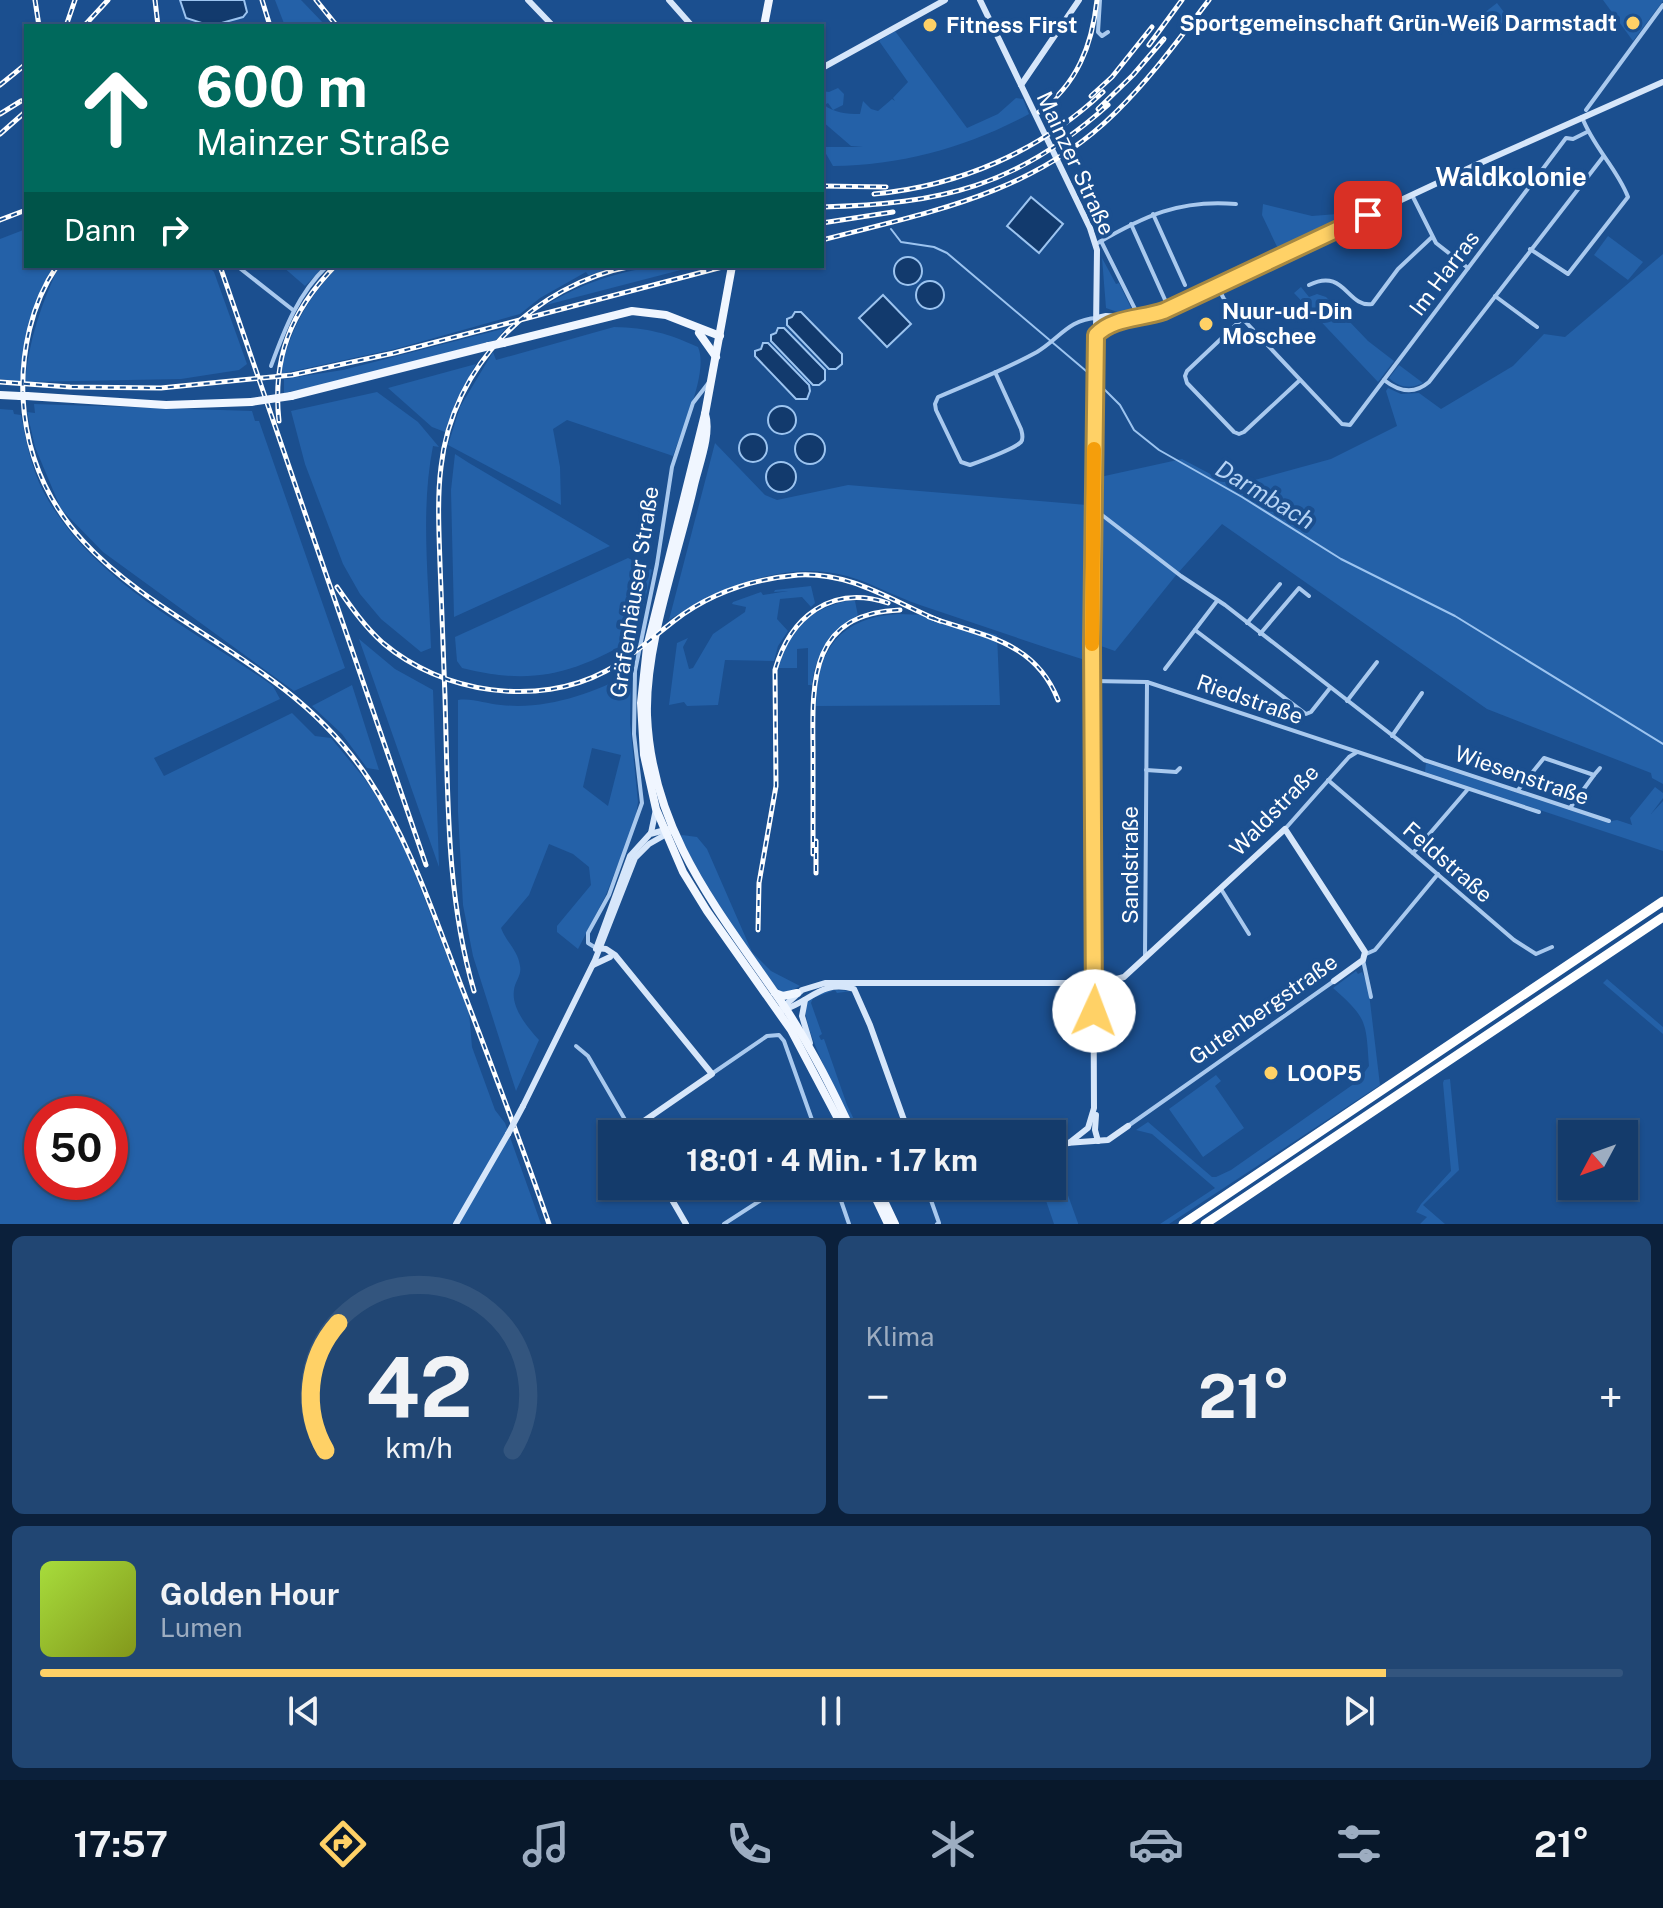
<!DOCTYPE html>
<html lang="de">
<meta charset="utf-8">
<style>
:root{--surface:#143b6b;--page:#214673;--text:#f1f3f6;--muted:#9dadc1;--line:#33557e;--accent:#ffd166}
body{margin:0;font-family:"Public Sans",sans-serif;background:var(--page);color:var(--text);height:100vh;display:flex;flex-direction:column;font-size:30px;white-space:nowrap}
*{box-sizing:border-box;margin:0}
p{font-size:26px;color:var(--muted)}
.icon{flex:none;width:44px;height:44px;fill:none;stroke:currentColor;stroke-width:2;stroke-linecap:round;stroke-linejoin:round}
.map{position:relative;height:1224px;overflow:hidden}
.drawer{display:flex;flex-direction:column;gap:12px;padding:12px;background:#0b203b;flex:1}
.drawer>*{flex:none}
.top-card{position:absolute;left:24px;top:24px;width:800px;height:244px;border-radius:0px;box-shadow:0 2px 6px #0004,0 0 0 2px var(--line);background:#00695c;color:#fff;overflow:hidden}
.needle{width:52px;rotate:229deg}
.tools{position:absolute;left:1558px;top:1120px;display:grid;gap:16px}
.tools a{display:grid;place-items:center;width:80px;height:80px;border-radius:0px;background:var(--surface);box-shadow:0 2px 6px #0004,0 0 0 2px var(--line);font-size:40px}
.speed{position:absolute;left:24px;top:1096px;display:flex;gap:16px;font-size:40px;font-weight:700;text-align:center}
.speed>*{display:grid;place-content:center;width:104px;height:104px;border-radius:50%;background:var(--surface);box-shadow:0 2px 6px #0004,0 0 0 2px var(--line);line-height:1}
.speed .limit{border:12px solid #d22;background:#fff;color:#111}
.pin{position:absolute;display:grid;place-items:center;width:68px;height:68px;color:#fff;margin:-34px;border-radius:16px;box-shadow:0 4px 12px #0006}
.me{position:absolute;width:88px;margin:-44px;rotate:2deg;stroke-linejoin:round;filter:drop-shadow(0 0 6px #0008)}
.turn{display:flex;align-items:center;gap:28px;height:168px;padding:0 40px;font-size:36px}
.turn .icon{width:104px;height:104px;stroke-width:2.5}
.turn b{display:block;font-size:56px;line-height:68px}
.then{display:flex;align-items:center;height:76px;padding:0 40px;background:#0003;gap:16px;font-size:30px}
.big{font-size:60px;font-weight:700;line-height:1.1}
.drawer .tile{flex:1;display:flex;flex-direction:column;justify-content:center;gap:12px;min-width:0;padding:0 28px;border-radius:12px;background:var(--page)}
.drawer .dial{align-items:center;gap:0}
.dial svg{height:208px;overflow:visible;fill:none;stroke:var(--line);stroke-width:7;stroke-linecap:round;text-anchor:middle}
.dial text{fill:var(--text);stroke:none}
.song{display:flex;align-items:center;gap:24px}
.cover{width:96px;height:96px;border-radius:12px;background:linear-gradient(135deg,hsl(80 70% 55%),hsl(70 70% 35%))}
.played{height:8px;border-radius:4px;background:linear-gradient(90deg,var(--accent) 85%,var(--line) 85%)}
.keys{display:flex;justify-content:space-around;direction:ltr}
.heat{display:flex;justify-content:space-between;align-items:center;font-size:44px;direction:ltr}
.drawer .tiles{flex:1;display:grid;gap:12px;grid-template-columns:1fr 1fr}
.tile:last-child{grid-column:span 2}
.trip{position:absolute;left:598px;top:1120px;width:468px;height:80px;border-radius:0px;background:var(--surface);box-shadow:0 2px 6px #0004,0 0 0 2px var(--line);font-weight:700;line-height:80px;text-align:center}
.tab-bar{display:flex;height:128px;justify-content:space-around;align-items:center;background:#08182b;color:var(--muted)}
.tab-bar .icon{width:56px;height:56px}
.tab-bar .current{color:var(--accent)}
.tab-bar b{font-size:36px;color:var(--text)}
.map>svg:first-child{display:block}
</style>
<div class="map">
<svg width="1663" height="1224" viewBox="0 0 1663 1224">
<rect width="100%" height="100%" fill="#1b4f8f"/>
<g fill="#2461a8" fill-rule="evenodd">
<path d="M275,0H301L326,26H285Z"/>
<path d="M1603,0H1663V1L1633,41Z"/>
<path d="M1497,3L1510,20L1492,33L1480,16Z"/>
<path d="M895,31L967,128L998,114L1016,98L1023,99L1029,114C967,147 904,165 833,166L825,152L826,147H863L851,146L822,121V91L829,92L838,88L844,94L843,105L833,110L828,103L824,105C835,113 846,114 860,114L863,101L871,109L878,111L892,99L895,101L893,98L908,82L879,41Z"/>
<path d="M1263,204L1312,216L1337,214L1340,223L1280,253L1262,215Z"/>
<path d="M26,229V266H54C33,302 23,340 21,382L0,379V239Z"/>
<path d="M1608,236L1643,262L1628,280L1594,255Z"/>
<path d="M1663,254V784L1652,778L1651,773L1487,709L1222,524L1177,574L1115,651L1098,645L1100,477L1182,459L1233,486L1331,459L1397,426L1386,391L1388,388L1401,394L1419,393L1441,409L1513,366L1544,334L1565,337Z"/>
<path d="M1102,258L1116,284L1119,283L1134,314L1120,313L1106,308Z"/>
<path d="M59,266H208L214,272L247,364L239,370L181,379L25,382C29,339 41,305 59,266Z"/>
<path d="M282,266H325L305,286Z"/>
<path d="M339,266H616L589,276L586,272L540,298L520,314L395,349L280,374C290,330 307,298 339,266Z"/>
<path d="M658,266H696L546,305C582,283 617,272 658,266Z"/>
<path d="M1301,287L1309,297L1317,294L1326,297L1368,341L1394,361L1378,382L1294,293Z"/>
<path d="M614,327C648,328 667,333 698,347C709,372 682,429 673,456L567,420L553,429L560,467L561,505L448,445L460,407L493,352L496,360Z"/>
<path d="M506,328L496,340L352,378L284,393V379L343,370Z"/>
<path d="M476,364L456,401L445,432L432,427L388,388Z"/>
<path d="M1399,365L1423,383C1411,389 1399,388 1389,378Z"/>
<path d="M377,392L418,422L439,447L433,446C420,511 429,582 431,648L421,652L381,619L360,594L343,564L305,464L291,411Z"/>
<path d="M34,404L252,411L255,421H259L345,668L294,691L103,552L61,509L35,447L27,412L35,413Z"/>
<path d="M0,409L13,410L14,414L21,415C26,440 31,467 43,491C92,582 192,628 273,686L280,699L154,758L164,776L292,713L315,736L331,738L364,778L389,815L407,854L469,1012L472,1047L495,1110L505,1123L541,1224H0ZM42,1114H110V1182H42Z"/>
<path d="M715,443L765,495L777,500L848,485L1087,505L1088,661C1032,643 976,624 920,605C896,597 872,583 847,576C784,559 721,588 669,620Z"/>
<path d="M455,454L469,463L610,546L454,617L451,490Z"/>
<path d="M628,558L652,570L636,637C575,674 532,686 462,668L457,661L455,637Z"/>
<path d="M811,586L815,603L811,607L802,597L780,599L777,619L788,631L778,646L774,661L725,660L718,705L687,706L684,702L669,705L677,643L688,638L683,647L689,669L693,668L713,634L745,612L746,607L732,604L733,602L761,592L763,595L788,591L774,592L775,590Z"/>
<path d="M846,601H855L858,616C832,633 815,653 812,685H808V648L797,649V668H778C787,631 809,610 846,601Z"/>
<path d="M898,614L927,615L997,635L1000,705L816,706C816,649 841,617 898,614Z"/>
<path d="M359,639L395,669L433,690L439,867Z"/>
<path d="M631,673L630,723L638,802L635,822L605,897L578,949L557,932V926L591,885L589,867L573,854L549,844L529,895L501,928C506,942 518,950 520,966C522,975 515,981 514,990C511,1008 528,1028 539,1040L516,1091L473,956L463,905L458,812V700C473,698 486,704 501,705C546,710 592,694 631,673ZM592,748L621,755L608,806L583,787Z"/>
<path d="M352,685L379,770L367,768L342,734L312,706Z"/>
<path d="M1426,763L1606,822L1617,820L1632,825L1630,818L1655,787L1663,793V798L1651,814L1663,801V851L1425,772Z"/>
<path d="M682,835L697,837L707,849L752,952L771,971L800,986L787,993L778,991L714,902L680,837Z"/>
<path d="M1356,971L1358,974L1362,972L1368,985L1380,1085L1169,1224H1160L1215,1188L1152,1134L1136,1130L1148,1122L1212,1177H1216L1231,1170L1358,1081L1369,1066C1366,1021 1367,1018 1333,988Z"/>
<path d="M1607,979L1663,1027V1034L1603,983Z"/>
<path d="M834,990L851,991L837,993L835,990L813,998L811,1003L822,1034L819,1036L821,1040L824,1039L847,1105L861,1134H858C847,1112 796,1020 807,1002C812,993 825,992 834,990Z"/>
<path d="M1216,1075L1221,1081L1215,1086L1244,1128L1203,1157L1169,1109Z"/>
<path d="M1450,1079L1459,1170L1423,1205L1445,1224H1420L1427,1217L1416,1212L1421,1204L1451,1171L1443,1083L1444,1080Z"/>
<path d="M1052,1151L1078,1223V1224H1054L1041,1186H1052Z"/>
</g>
<g fill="#123a6d" stroke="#9cc4f0" stroke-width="2">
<path d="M180,0H244L247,12L243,17L211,26L186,18Z"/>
<path d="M1031,197L1063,224L1039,253L1007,226Z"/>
<circle cx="908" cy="271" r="14"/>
<circle cx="930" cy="295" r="14"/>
<path d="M883,295L911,324L887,347L859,318Z"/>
<path d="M795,312H801L842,354V364L836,369H829L787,325V319L792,317Z"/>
<path d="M778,328H784L825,370V380L819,385H813L771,341V335L776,333Z"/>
<path d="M768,343L809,385L810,391L807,399H796L755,356V351L761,349L763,343Z"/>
<circle cx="782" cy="420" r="14"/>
<circle cx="753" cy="448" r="14"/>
<circle cx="810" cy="449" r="15"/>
<circle cx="781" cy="477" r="15"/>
</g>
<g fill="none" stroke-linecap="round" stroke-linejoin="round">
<g stroke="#9cc4f0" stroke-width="2">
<path d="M891,229L901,242L934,247L947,253L1092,376"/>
<path d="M1096,381L1120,405L1134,430L1159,450L1242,497L1341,559L1455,616L1663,744"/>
</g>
<g stroke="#a9c9ee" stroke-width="4">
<path d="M1100,0L1098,32L1102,36L1108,32"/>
<path d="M1586,110L1663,5"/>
<path d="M1412,195L1436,243L1468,268"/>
<path d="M1153,214L1185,285"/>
<path d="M1131,224L1166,302"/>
<path d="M1101,241L1137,313"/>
<path d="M1096,244C1144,216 1180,199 1236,204"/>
<path d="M1530,249L1568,274L1628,197C1617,168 1593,147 1582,117"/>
<path d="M237,266L293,310"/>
<path d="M1309,285C1345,267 1347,308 1372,304L1398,269L1432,237"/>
<path d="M1217,286L1224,299L1342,424L1350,425L1566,138L1573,139L1587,132"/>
<path d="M1495,296L1537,327"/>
<path d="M1242,319L1187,371L1185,376L1187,383L1234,432L1239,434L1244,432L1300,380"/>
<path d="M271,366C285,328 298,294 327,266"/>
<path d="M995,372L1021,429C1022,433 1024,438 1021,442C1014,449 981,461 970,465L961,462L936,410L935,404L938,397C971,383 1006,369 1037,352C1059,339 1069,319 1097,318"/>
<path d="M1384,380C1398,391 1414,395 1429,382L1603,157"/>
<path d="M1093,514L1102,515L1181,576L1225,605L1424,760L1609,821"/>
<path d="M1247,623L1280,584"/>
<path d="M1195,630L1306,714L1311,712L1330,688"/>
<path d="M1260,634L1299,588L1309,596"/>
<path d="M1165,669L1217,601"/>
<path d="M1093,681L1147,682L1539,812"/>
<path d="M1347,701L1377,662"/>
<path d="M1392,736L1422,693"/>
<path d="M1146,770L1176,772L1180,768"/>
<path d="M1594,775L1600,768"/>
<path d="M1328,780L1514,940L1536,954L1552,947"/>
<path d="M1518,790L1544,758L1594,775L1570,808"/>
<path d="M1285,829L1349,757L1357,752"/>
<path d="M1413,853L1468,789"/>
<path d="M1221,889L1249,934"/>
<path d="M596,948L588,943V933L609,895L642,803L634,734L635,671L657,564L672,467L693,403L710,381"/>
<path d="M1366,954L1375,950L1438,874"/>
<path d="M1145,956L1147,682"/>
<path d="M1363,960L1371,997"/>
<path d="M576,1046L588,1056L631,1130"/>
<path d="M713,1073L767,1036L779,1035L784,1041L817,1134"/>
<path d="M1128,1126L1334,981"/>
<path d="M836,1186L849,1224"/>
<path d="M926,1186L939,1223L937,1224"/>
<path d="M724,1224L783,1186"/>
</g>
<g stroke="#d6e6fa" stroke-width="6">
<path d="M528,0L553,26"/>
<path d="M669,0L692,26"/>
<path d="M980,0L1090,228L1097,250L1092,649L1094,1108L1088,1128L1069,1143"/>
<path d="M822,68L945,0"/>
<path d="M1021,85L1079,0"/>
<path d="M1097,318C1117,328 1144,318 1164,311L1478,164L1663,82"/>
<path d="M1097,318L1106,316L1136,318"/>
<path d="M651,833L656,809"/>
<path d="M597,948L606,949L615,955L712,1074L631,1130L633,1134"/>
<path d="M596,949L630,856L650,834L669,829"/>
<path d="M593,965L610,957"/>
<path d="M1069,983L1109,981L1124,977L1285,829L1365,952L1363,960L1334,981"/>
<path d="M1073,985L1087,993L1092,1004"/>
<path d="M805,1000L802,1016L810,1043"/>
<path d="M782,1008L802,990L825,983H1069L1087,975L1093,958"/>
<path d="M783,1010C810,1002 822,979 854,989L870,1025L909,1134"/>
<path d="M523,1106L595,960L635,858L649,844L670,832"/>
<path d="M1096,1115L1095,1130L1098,1141"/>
<path d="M1052,1144L1108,1140L1128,1126"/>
<path d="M664,1186L686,1224"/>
<path d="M456,1224L508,1134"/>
</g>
<g stroke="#f0f6ff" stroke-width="8">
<path d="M764,26L769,0"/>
<path d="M732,266L705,414L647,647L641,703L644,755L656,809L683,872L707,911L791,1030L846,1134"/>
<path d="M699,333L716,357"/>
<path d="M503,343L632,311L666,315L720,336"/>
<path d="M0,395L20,396"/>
<path d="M27,396L166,405L251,402"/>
<path d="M291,396L489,346"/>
<path d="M705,414C711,434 699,464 694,485C678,556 645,643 647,715C652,835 721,913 784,1006C811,1047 833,1090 853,1134"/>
<path d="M775,993L783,996L797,993"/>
<path d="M870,1186L888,1224"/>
<path d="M877,1186L895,1224"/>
</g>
<g stroke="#fff" stroke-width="9">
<path d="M1183,1224L1663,901"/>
<path d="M1205,1224L1663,917"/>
</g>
<g stroke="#fff" stroke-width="5">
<g id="rail">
<path d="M35,0L39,26"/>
<path d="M155,0L158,26"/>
<path d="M262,0L270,26"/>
<path d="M316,0L337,26"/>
<path d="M66,26L75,0"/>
<path d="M84,26L108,0"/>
<path d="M1149,45L1182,0"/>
<path d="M0,85L26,64"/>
<path d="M1091,96L1112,77L1152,27"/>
<path d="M1098,109L1133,75L1164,39"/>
<path d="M1039,112C1077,84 1092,46 1097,0"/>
<path d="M0,114L21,101"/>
<path d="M0,134L24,113"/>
<path d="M822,186L886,187"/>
<path d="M874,194C960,186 1040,151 1103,92"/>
<path d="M822,207C941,204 1016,187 1108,105"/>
<path d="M0,220L26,210"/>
<path d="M822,223L893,212"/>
<path d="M822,240C929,212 1033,194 1115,113C1150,79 1179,39 1209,0"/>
<path d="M57,266C31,304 21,353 23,398C32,560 177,605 285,690C317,715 346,745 368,778C408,838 431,907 457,975C489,1058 520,1140 549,1224"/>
<path d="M220,266L426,865"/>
<path d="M0,382L70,387L161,388L292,375L394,353L726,266"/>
<path d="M279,421C272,358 291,311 335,266"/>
<path d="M337,587C351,607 365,627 383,643C442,693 537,708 606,671C630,658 652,638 674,621C710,593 753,579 798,575C852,572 891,601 940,621"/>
<path d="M929,617C983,636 1035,641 1058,700"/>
<path d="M816,841V873"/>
<path d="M813,854C813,819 813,784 813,749C812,681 810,613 900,610"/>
<path d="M758,930L759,883L776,786L775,670C790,617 831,584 888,603"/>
<path d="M474,991C446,895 448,796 445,697C443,653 442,608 440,564C439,532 437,499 441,467C452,365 534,285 632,266"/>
</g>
</g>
<use href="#rail" stroke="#1b4f8f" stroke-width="2" stroke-dasharray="6" stroke-linecap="butt"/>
<path stroke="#d6e6fa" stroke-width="6" d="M508,1134L523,1106"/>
<g stroke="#f0f6ff" stroke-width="8">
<path d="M489,346L503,343"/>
<path d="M20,396H27"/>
<path d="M251,402L291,396"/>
</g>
</g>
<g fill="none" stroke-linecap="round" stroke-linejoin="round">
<g stroke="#a68842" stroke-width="20">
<path id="route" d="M1094,1011L1092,643L1096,335C1113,317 1141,319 1164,311L1368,215"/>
</g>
<use href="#route" stroke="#ffd166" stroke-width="14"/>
<path stroke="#f59e0b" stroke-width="14" d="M1092,644L1094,449"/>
</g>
<g fill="#ffd166" stroke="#1b4f8f" stroke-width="3">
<circle cx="1633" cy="23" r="8"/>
<circle cx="930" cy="25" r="8"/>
<circle cx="1206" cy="324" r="8"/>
<circle cx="1271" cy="1073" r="8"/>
</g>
<g text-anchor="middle" stroke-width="8" stroke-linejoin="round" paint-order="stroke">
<g font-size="22" font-weight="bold" fill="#fff" stroke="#1b4f8f" text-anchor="start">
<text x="1617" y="31" text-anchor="end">Sportgemeinschaft Grün-Weiß Darmstadt</text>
<text x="946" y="33">Fitness First</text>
<text x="1222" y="319">Nuur-ud-Din<tspan x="1222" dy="25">Moschee</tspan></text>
<text x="1287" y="1081">LOOP5</text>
</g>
<g font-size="22" fill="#fff" stroke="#1b4f8f">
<text transform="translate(1076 163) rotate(65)" y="8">Mainzer Straße</text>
<text transform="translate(1444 273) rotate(-53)" y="8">Im Harras</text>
<text transform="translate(634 592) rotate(-81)" y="8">Gräfenhäuser Straße</text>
<text transform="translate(1250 699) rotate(19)" y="8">Riedstraße</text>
<text transform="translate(1522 775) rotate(19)" y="8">Wiesenstraße</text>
<text transform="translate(1274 810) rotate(-46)" y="8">Waldstraße</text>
<text transform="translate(1448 862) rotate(41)" y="8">Feldstraße</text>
<text transform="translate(1130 865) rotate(-90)" y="8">Sandstraße</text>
<text transform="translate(1263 1009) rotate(-35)" y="8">Gutenbergstraße</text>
</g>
<g font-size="24" font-style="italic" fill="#b5d3f5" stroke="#1b4f8f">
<text transform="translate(1265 495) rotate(31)" y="8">Darmbach</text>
</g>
<g font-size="26" font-weight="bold" fill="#fff" stroke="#1b4f8f">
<text x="1511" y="186">Waldkolonie</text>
</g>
</g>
</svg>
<div class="tools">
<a><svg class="needle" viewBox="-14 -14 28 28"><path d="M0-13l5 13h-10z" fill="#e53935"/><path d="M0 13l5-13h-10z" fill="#9dadc1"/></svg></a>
</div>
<div class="speed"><div class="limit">50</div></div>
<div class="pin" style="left:1368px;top:215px;background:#d93025"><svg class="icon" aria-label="arrive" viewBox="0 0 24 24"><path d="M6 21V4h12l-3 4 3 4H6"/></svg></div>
<svg class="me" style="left:1094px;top:1011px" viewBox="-20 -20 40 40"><circle r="19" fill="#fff"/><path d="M0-13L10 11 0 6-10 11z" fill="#ffd166"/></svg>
<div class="trip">18:01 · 4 Min. · 1.7 km</div>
<div class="top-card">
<div class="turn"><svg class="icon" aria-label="ahead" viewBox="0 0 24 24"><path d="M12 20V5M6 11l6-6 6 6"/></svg><div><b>600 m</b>Mainzer Straße</div></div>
<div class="then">Dann<svg class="icon" aria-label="right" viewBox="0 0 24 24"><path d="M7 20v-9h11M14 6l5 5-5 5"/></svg></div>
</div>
</div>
<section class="drawer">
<div class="tiles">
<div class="tile dial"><svg viewBox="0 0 100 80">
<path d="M14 69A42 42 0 1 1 86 69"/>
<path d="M14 69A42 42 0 0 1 19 20" stroke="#ffd166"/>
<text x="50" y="56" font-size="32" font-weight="700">42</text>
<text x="50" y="72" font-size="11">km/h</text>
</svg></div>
<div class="tile"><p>Klima</p>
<div class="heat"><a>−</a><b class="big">21°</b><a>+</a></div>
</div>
<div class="tile">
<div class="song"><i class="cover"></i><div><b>Golden Hour</b><p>Lumen</p></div></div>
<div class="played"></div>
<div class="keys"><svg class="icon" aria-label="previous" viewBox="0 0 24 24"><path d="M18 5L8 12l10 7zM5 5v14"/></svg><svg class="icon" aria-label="pause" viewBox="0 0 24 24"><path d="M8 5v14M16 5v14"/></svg><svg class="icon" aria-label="next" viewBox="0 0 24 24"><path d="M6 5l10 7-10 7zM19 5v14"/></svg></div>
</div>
</div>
</section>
<nav class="tab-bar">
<b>17:57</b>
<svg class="icon current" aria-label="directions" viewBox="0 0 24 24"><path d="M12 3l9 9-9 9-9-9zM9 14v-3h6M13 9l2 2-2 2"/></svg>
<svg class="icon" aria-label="music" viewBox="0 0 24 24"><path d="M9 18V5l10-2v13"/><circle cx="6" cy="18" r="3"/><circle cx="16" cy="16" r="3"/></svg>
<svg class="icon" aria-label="phone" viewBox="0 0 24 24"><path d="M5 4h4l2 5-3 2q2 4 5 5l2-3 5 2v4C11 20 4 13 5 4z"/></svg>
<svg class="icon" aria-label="climate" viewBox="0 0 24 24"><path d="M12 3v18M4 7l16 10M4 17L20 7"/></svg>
<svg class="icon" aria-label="car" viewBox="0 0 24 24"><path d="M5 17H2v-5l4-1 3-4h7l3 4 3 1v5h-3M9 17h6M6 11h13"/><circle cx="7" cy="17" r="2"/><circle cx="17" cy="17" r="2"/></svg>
<svg class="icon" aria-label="filters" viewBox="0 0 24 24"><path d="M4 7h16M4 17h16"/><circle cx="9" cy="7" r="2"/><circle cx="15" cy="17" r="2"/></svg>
<b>21°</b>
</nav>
